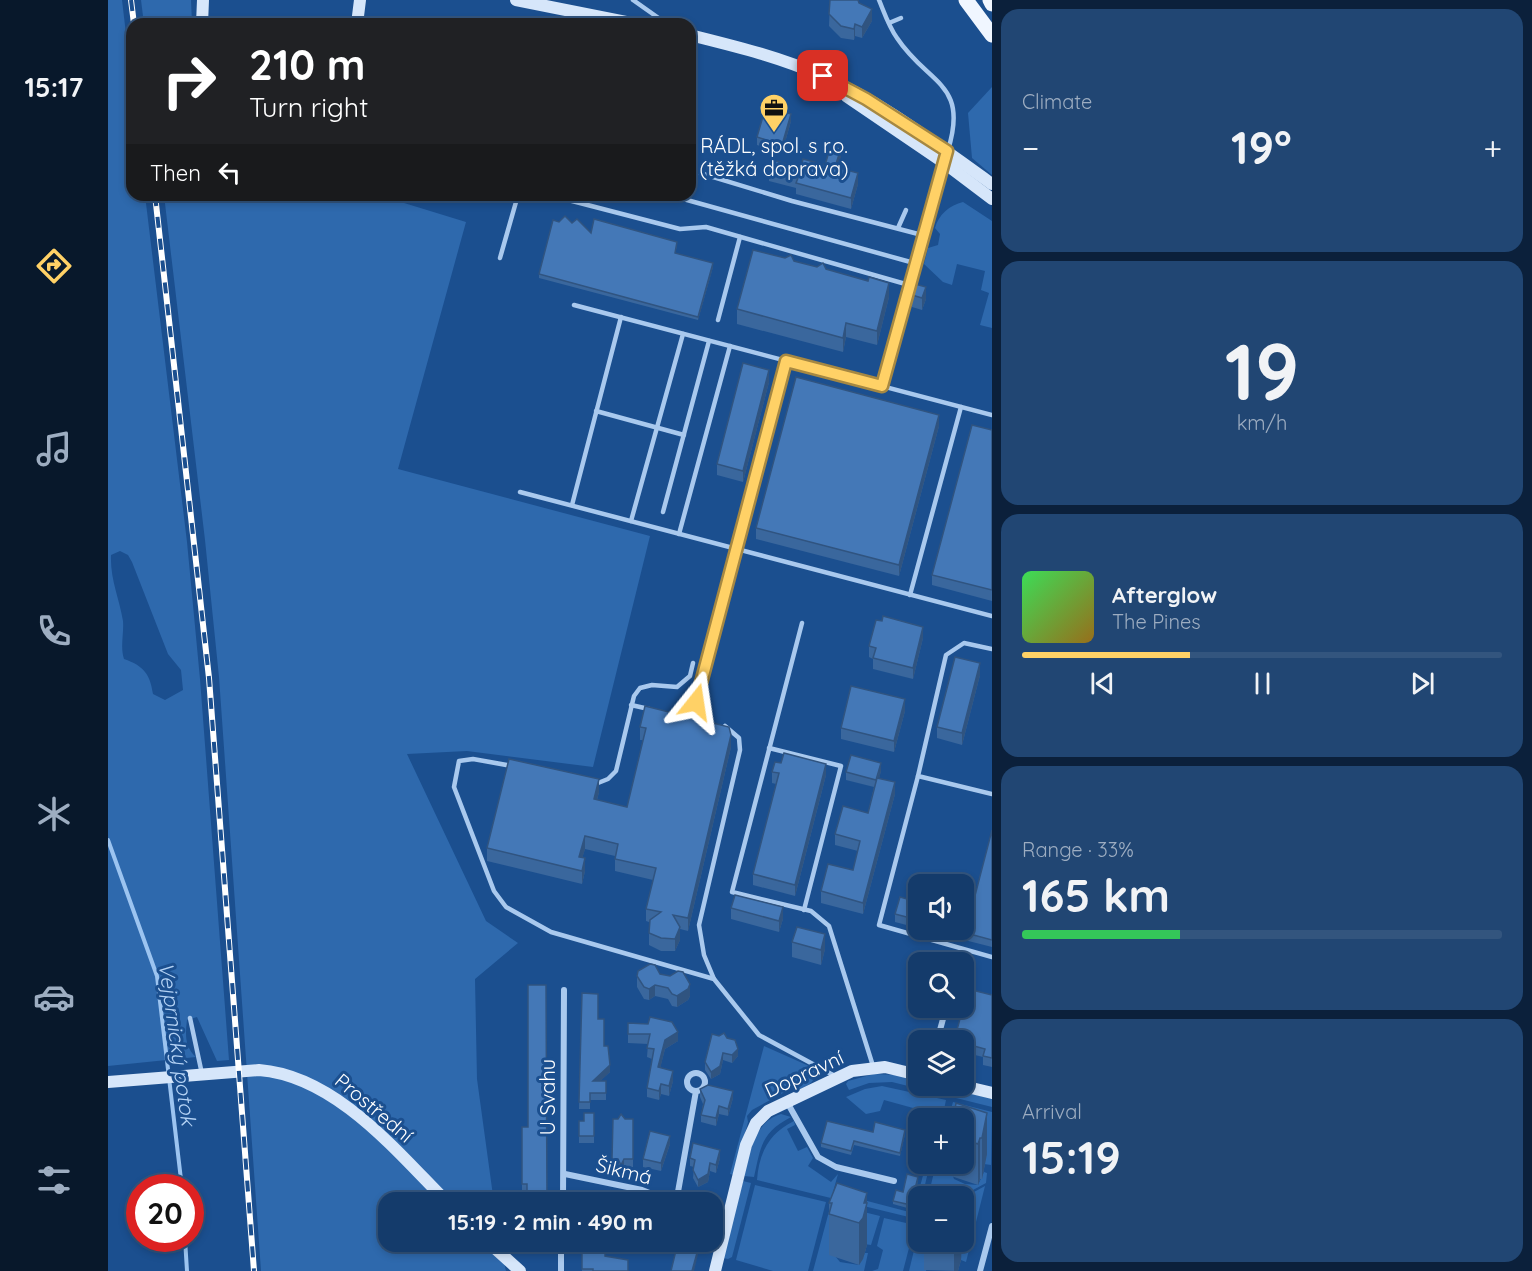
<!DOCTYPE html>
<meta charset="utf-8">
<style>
:root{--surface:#143b6b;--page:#214673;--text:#f1f3f6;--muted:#9dadc1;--line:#33557e;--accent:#ffd166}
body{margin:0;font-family:Quicksand,sans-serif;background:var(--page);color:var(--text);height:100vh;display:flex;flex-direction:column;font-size:22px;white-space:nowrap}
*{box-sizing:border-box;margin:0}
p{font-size:20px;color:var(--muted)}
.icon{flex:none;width:33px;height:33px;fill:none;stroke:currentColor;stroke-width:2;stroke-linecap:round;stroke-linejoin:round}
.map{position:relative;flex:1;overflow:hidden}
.drawer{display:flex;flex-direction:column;gap:9px;padding:9px;background:#0b203b;width:540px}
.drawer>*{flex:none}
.hud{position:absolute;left:18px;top:18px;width:570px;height:183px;border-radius:18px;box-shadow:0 3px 9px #0003,0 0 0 2px var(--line);background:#202124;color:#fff;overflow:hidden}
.controls{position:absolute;left:800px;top:874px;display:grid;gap:12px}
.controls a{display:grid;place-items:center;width:66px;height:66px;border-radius:12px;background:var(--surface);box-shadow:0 3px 9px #0003,0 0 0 2px var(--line);font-size:30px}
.speed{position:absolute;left:18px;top:1174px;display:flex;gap:12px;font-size:30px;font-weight:700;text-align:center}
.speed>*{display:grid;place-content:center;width:78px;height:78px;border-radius:50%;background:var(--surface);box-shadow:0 3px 9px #0003,0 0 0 2px var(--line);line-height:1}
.speed .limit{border:9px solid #d22;background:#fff;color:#111}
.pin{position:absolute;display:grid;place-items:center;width:51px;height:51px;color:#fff;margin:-26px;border-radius:12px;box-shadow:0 3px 9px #0006}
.me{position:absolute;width:66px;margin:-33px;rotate:15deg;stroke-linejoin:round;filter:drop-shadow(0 0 4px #0008)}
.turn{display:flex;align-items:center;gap:21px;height:126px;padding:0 24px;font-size:27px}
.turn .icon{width:78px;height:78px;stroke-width:2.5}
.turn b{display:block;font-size:42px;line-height:51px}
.then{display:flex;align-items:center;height:57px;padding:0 24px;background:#0003;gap:12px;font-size:22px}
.big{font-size:45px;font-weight:700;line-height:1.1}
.drawer .widget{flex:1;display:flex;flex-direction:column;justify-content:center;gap:9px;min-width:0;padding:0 21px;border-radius:18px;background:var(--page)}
.drawer .dial{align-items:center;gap:0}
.dial b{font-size:78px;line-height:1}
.song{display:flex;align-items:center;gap:18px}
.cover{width:72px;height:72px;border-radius:9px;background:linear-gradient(135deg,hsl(130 70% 55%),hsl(40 70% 35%))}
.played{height:6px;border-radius:3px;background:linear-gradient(90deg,var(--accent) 35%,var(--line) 35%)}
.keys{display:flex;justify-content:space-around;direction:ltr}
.heat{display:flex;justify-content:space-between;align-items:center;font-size:33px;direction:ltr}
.charge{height:9px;border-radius:4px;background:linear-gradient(90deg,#34c759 33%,var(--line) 0)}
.trip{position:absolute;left:270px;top:1192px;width:345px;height:60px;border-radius:18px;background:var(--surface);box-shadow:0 3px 9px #0003,0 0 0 2px var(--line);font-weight:700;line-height:60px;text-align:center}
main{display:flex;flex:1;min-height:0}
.tabs{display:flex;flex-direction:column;width:108px;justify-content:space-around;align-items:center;background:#08182b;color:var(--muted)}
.tabs .icon{width:42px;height:42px}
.tabs .on{color:var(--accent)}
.tabs b{font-size:27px;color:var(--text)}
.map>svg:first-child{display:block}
</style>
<main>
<nav class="tabs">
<b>15:17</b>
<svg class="icon on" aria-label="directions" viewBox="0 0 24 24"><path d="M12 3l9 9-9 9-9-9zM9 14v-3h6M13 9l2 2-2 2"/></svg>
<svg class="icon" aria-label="music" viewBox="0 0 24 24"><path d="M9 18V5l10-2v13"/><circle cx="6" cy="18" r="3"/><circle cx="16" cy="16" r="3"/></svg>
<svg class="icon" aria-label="phone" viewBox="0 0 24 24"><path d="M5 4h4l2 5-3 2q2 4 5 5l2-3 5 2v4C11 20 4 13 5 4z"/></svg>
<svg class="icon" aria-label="climate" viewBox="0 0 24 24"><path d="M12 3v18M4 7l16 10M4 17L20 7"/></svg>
<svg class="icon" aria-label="car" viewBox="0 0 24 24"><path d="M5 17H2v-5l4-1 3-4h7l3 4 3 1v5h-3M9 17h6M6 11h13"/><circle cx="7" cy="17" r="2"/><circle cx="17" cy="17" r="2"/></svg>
<svg class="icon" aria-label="filters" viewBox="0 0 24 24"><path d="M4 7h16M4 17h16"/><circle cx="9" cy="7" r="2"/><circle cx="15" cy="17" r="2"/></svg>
</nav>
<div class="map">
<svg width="884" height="1271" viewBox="0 0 884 1271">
<rect width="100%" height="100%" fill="#1b4f8f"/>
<g fill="#2e69ad" fill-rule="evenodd">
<path d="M0,0H14L24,85V195H37L79,542L92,679L121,1060L109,1061L89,1017L79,1020C77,1035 77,1047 88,1057L0,1066ZM12,551L20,555L24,562L60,654L73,670L75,690L57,700L45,694C42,674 36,666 16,659C12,647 16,634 15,621C11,597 2,579 3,555Z"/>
<path d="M33,0H83L84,24H36Z"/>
<path d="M884,87V175L864,158L860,113Z"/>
<path d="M56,195H270L358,222L290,469L542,536L485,767L359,751L299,754L378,921L410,943L367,979L369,1079L386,1203H280V1242H391L398,1271H153L111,677L97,540Z"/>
<path d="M855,202L884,221V328L872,325L881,293L873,290L877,271L849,264L844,285L835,282L816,264L820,248L830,245L832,234L827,228C830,215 842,205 855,202Z"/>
<path d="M656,1046L701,1066L706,1070C709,1084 698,1086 688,1091L684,1088L644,1110L639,1116L640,1122L626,1175L622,1174Z"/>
<path d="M766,1074L790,1075L810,1080V1086H834L884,1099V1107L784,1082L761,1083L741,1090L738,1084L740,1081Z"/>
<path d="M774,1086L838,1100L834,1119H813L816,1111L776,1100L772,1111L758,1114L738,1097L757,1089Z"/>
<path d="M845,1102L884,1112L883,1165L876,1164L855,1119H840Z"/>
<path d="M673,1114L683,1117C653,1133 653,1146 646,1177L636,1176C642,1153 646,1122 673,1114Z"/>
<path d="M686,1121L687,1125L679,1129L690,1151L699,1147L705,1158L700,1166L723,1182L730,1174L725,1192L805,1213L818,1164H822L814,1197H810L809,1219L649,1180C651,1153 661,1133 686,1121Z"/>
<path d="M828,1164H841L846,1179L857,1184L870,1185L876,1172L879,1173L878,1183L852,1197H820Z"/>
<path d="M635,1181L643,1183L624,1257L620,1259L615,1258Z"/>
<path d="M647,1185L718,1202L700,1271H665L628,1260Z"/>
<path d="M877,1186L858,1262L853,1260L841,1242H855V1198Z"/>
<path d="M723,1204L772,1216L763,1245L756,1244L727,1256L732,1262L751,1265L757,1253H760L756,1271H705Z"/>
<path d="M776,1218L807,1225L795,1271H764L770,1269L775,1250L769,1246Z"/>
<path d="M810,1234V1242H823L818,1271H801Z"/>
</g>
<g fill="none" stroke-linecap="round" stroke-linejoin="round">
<g stroke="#9cc4f0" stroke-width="4">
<path d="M0,840L49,976L74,1188"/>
<path d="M77,1239L79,1271"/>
</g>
<g stroke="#a9c9ee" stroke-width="4.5">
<path d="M525,0L559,24"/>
<path d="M771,0C776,12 781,27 789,38C820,85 861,82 840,150"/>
<path d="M781,23L793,18"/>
<path d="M582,170L684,201L814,235"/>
<path d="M441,195L572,229L598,227L801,285"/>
<path d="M561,195L806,263"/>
<path d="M790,228L798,210"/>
<path d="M392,258L410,195"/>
<path d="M466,305L884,415"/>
<path d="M610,320L632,237"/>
<path d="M774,386L835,164"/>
<path d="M488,411L576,435"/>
<path d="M412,492L884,616"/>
<path d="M464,505L513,317"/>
<path d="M555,512L601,341"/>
<path d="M523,521L575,334"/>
<path d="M571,534L622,346"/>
<path d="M802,595L853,407"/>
<path d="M694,623L624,892L703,911L721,926L765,1066"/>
<path d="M884,649L856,643L838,655L810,776L884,794"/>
<path d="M588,702L678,361"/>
<path d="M523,705L541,709"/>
<path d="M661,748L733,766L696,910"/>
<path d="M404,766L365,759L351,761L346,787L386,891L398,907L443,932L606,979L651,1035L727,1076"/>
<path d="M810,776L771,925L884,957"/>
<path d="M485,785L500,779L508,771L526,696L532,688L544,685L569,687L582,676L585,663"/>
<path d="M606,979L596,955L591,925L632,750L631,738L617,726"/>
<path d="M82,1018L94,1074"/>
</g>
<g stroke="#a9c9ee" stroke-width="6">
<path d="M829,1041L838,1008"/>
<circle cx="588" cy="1082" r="9"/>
<path d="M679,1102L710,1157L728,1167L786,1181"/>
<path d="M457,1174L534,1190L567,1203"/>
<path d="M455,1203L456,990"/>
<path d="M568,1203L588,1091"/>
<path d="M604,1215L619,1220"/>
<path d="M453,1271V1242"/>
<path d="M872,1271L884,1226"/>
</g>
<g stroke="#d6e6fa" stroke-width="12">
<path d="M408,0L528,24"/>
<path d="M94,24L95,0"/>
<path d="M249,24L252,0"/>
<path d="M582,35C626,46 672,57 714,76C775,102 830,146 884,184"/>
<path d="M738,96L835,162L884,199"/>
<path d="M0,1082L151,1070C228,1076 289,1152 340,1203"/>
<path d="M855,1086L884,1093"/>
<path d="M380,1242L412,1271"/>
<path d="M607,1271L638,1145L648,1123L660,1111L744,1071L777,1067L810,1075"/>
</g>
<g stroke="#f0f6ff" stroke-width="15">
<path d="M858,0L884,35"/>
<path d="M882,0L884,4"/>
</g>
<g stroke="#fff" stroke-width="6">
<g id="rail">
<path d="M23,0L26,24"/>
<path d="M47,195L101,678L146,1271"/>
</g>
</g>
<use href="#rail" stroke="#1b4f8f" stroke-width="4" stroke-dasharray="11" stroke-linecap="butt"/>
</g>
<g fill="#3a679d">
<path d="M722,0L751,3L764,21L754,38L747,36L746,40L733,38L721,26Z"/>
<path d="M683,121L674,153L649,145V137Z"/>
<path d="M733,158L730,168L750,184L743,209L688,194V188L661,181V170L717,165Z"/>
<path d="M347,195H373L371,203Z"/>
<path d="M451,222L464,223L483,233L569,246L567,253L605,267L590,320L431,278V274Z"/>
<path d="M686,261L718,269L781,297L769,345L738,337L735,352L629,324V309Z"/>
<path d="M804,295L818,299L814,310L804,307Z"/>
<path d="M661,382L635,482L609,475V464Z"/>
<path d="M831,426L791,576L648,539V528Z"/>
<path d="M884,430V601L824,585V575Z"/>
<path d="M815,638L805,679L765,669V659L761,657V646Z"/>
<path d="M872,675L854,745L829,738V727Z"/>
<path d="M797,711L786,752L733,739V728Z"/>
<path d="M532,727L623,747L580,931L572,929V940L567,951H553L541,945V922L538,921V909L545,880L507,871V856L477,849L474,858L477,871L474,884L379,861V848L491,792L489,800L519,807L535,740H532Z"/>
<path d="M773,771L771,778L787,794L755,914L713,903V891L745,870L750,851L727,845V834L760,813L766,787L738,780V772Z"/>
<path d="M664,772L718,775L687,896L645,885V874L668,784L664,783Z"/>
<path d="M884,830V947L817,930H855L862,915Z"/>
<path d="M810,902V928L787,922V914Z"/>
<path d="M623,908L675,919L671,932L623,919Z"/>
<path d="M684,942L717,949L713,965L684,957Z"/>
<path d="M529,976L582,996L580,1000L569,1007L564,1006L560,999L547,996L541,1000L536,999L529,987Z"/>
<path d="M474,993L490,1019L502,1072L492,1081H498V1100H482V1109H471Z"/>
<path d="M884,995V1067L875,1065V1057L855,1052V1041Z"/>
<path d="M520,1023L570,1041L557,1049L552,1068L565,1081L561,1096L553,1094L551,1100L539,1097V1088L544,1059L539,1057L540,1044L520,1043Z"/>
<path d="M604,1034L630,1056L624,1063L615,1060L612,1074L603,1079L597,1070V1062Z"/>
<path d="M592,1089L625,1098L620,1116L611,1114L608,1126L593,1122V1115L595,1104L592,1097Z"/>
<path d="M486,1113V1143H471V1121H476Z"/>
<path d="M879,1113V1154L874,1179H872L870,1185L840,1175V1164H855V1119Z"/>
<path d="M517,1119H525V1167H516L513,1172L510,1166L504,1167V1159Z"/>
<path d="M414,1127H420L419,1191H414Z"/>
<path d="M765,1132L797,1134L792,1156L746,1145L743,1155L713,1147V1143Z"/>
<path d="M562,1144L553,1171L535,1167V1159Z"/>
<path d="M582,1158H612L608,1173L602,1171L600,1182L590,1187L585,1178L586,1167L582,1166Z"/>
<path d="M810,1181L803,1209L785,1204V1201L795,1192Z"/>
<path d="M466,1191L490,1203H465Z"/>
<path d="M759,1193V1245L755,1259L751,1265L721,1255V1203Z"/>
<rect x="418" y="1242" width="21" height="8"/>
<path d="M816,1242H854L853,1260L850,1271L816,1270Z"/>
<path d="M474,1249L497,1256L520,1271H474Z"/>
</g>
<g fill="#305480">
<path d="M764,9V21L754,38V27Z"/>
<path d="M747,24V36L746,40V29Z"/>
<path d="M683,114V121L674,153V145Z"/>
<path d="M733,148V158L727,178V167Z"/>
<path d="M750,173V184L743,209V198Z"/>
<path d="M605,263V267L590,320V317Z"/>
<path d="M781,283V297L769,345V331Z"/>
<path d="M818,287V299L814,310V298Z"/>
<path d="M738,323V337L735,352V338Z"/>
<path d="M661,370V382L635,482V471Z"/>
<path d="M831,415V426L791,576V565Z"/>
<path d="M815,627V638L805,679V668Z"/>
<path d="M872,663V675L854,745V733Z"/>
<path d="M797,699V711L786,752V741Z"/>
<path d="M623,735V747L580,931V918Z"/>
<path d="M773,763V771L769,788V780Z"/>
<path d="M718,764V775L687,896V885Z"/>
<path d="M491,779V792L486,811V799Z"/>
<path d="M787,782V794L755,914V903Z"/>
<path d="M477,836V849L471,869V857Z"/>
<path d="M477,858V871L474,884V871Z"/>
<path d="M675,907V919L671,932V921Z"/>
<path d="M572,927V940L567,951V939Z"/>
<path d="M717,934V949L713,965V950Z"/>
<path d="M582,984V996L580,1000L569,1007V996Z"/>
<path d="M547,985V996L541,1000V989Z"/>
<path d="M570,1032V1041L557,1049L550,1077V1067L557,1040Z"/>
<path d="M630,1049V1056L624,1063V1055Z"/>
<path d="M615,1053V1060L612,1074L603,1079V1072Z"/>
<path d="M502,1065V1072L485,1088V1081Z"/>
<path d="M565,1071V1081L561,1096V1086Z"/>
<path d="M553,1084V1094L551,1100V1091Z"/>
<path d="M625,1091V1098L620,1116V1109Z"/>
<path d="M611,1106V1114L608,1126V1118Z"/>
<path d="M879,1113V1154L874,1179V1138Z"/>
<path d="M797,1130V1134L792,1156V1153Z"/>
<path d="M562,1136V1144L553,1171V1163Z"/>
<path d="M872,1138V1179L870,1185V1144Z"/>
<path d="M612,1150V1158L608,1173V1165Z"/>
<path d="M516,1159V1167L513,1172V1165Z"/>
<path d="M602,1163V1171L600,1182L590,1187V1180Z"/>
<path d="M810,1177V1181L803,1209V1205Z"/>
<path d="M759,1193V1245L755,1259L751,1265V1223Z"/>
<path d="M592,1242H593L586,1271H584Z"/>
<path d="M846,1242H854L853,1260L850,1271H846Z"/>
</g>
<g fill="#4478b7" stroke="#305480" stroke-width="1.5">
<path d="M722,0H750L751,3L764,9L754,27L747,24L746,29L733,26L721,14Z"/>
<path d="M658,106L683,114L674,145L649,137Z"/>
<path d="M723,145L733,148L727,167L750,173L743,198L688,183L690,178L661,170L664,160L693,168L695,159L717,165Z"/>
<path d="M457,216L464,223L469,219L483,233L486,219L569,242L567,253L605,263L590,317L431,274L445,220L451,222Z"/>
<path d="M645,250L677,258L683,255L686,261L709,267L715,263L718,269L760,281L761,277L781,283L769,331L738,323L735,338L629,309Z"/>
<path d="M807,284L818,287L814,298L804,295Z"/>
<path d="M635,363L661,370L635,471L609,464Z"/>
<path d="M688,377L831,415L791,565L648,528Z"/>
<path d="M864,425L884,430V590L824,575Z"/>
<path d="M775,616L815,627L805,668L765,658L768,648L761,646L768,620L774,621Z"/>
<path d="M847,657L872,663L854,733L829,727Z"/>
<path d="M743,686L797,699L786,741L733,728Z"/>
<path d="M537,706L621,727L623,735L580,918L565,915L572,927L567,939L553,938L541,933L542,920L553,912L538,909L548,868L507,859L510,844L477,836L471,857L477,858L474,871L379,848L401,759L491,779L486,799L519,807L538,728L532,727Z"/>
<path d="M676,753L718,764L687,885L645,874L671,773L664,772L667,762L673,763Z"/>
<path d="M743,755L773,763L768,780L738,772Z"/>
<path d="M769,778L787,782L755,903L713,891L720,864L745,870L752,841L727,834L735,806L760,813Z"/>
<path d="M884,830V940L847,930H855V914L862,915Z"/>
<path d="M627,895L675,907L671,921L623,908Z"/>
<path d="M792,897L810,902V920L787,914Z"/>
<path d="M689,927L717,934L713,950L684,942Z"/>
<path d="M542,964L547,965L552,974L562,976L570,971L575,972L582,984L580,989L569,996L564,994L560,988L547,985L541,989L536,987L529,976L530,971Z"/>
<path d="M420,985H438L439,1203H419V1184H414V1127H420Z"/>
<path d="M860,989L884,995V1058L875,1056L877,1049L855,1043V1041H846Z"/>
<path d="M474,993L490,994V1019H496V1046H500L502,1065L485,1081H498V1093H482V1102H471Z"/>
<path d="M542,1017L564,1022L570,1032L557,1040L550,1067L565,1071L561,1086L553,1084L551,1091L539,1088L546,1049L539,1048L542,1034H520V1023L540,1024Z"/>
<path d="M616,1033L619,1038L627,1040L630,1049L624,1055L615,1053L612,1066L603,1072L597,1062L604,1034L611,1036Z"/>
<path d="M600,1085L625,1091L620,1109L611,1106L608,1118L593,1115L597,1100L592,1089Z"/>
<path d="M848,1103L879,1113L874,1138H872L870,1144L855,1139V1119H843L845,1108L847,1109Z"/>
<path d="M476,1113H486V1136H471V1121H476Z"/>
<path d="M513,1114L517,1119H525V1159H516L513,1165L510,1159H504L505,1119H510Z"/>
<path d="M719,1121L765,1132L767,1122L797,1130L792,1153L746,1141L743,1151L713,1143Z"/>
<path d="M542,1131L562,1136L553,1163L535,1159Z"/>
<path d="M585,1143L612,1150L608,1165L602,1163L600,1174L590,1180L585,1170L587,1160L582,1158Z"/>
<path d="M799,1174L810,1177L803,1205L785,1201L788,1190L795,1192Z"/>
<path d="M729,1183L759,1193L756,1203H759L755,1218L751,1223L721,1214L724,1203H721Z"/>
<path d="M466,1191H490V1203H473V1200H465Z"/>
<path d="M503,1191L509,1198H517V1203H498L503,1198Z"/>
<path d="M570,1242H592L584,1271H563Z"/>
<path d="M474,1249H486V1252H497V1256L520,1260V1271H485V1269H474Z"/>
</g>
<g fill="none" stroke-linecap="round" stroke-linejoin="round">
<g stroke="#a68842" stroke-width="15">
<path id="route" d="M588,702L678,361L774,386L839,151L758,99L715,76"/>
</g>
<use href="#route" stroke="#ffd166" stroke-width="10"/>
</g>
<defs>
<g id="office-pin" transform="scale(1.5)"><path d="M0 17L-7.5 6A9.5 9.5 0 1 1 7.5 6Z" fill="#ffd166" stroke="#1b4f8f"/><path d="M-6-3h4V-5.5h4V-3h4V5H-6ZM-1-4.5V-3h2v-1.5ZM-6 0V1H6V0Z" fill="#111"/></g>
</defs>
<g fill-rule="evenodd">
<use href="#office-pin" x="666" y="108"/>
</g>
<g text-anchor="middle" stroke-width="6" stroke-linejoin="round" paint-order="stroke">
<g font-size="20" fill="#fff" stroke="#1b4f8f">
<text x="666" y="153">RÁDL, spol. s r.o.<tspan x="666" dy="23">(těžká doprava)</tspan></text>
</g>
<g font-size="20" fill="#fff" stroke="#1b4f8f">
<text transform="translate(696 1074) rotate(-25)" y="7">Dopravní</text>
<text transform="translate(440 1097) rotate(-90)" y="7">U Svahu</text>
<text transform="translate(266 1108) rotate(40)" y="7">Prostřední</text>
<text transform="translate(516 1171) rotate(14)" y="7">Šikmá</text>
</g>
<g font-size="21" font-style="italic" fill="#b5d3f5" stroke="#1b4f8f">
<text transform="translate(69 1044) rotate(82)" y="7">Vejprnický potok</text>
</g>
</g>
</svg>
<div class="controls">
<a><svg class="icon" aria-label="sound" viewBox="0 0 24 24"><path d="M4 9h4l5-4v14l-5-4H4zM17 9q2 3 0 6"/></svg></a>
<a><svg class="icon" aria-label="search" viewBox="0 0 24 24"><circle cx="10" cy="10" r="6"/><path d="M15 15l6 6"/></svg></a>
<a><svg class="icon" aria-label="layers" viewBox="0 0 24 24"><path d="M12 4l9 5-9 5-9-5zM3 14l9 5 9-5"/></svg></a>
<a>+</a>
<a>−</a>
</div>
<div class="speed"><div class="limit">20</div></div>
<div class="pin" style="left:715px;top:76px;background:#d93025"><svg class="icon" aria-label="arrive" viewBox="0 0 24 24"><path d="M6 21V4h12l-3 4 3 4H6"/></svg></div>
<svg class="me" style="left:588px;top:702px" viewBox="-20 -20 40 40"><path d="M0-17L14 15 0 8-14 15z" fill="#ffd166" stroke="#fff" stroke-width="4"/></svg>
<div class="trip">15:19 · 2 min · 490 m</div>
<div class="hud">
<div class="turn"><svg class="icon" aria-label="right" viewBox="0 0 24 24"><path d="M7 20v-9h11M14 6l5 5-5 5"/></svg><div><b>210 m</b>Turn right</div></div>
<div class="then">Then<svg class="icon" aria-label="left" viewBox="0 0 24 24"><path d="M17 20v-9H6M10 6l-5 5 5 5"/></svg></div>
</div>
</div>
<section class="drawer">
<div class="widget"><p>Climate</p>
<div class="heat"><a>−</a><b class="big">19°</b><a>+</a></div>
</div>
<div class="widget dial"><b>19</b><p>km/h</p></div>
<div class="widget">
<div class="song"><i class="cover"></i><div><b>Afterglow</b><p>The Pines</p></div></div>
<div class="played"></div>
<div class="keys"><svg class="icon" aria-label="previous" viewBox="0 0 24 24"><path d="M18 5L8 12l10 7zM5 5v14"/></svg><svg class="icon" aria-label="pause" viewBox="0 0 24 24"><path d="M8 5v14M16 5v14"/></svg><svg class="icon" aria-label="next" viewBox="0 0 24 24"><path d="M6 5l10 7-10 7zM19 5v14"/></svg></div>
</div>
<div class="widget"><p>Range · 33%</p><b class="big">165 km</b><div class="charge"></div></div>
<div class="widget"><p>Arrival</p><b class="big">15:19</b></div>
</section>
</main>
